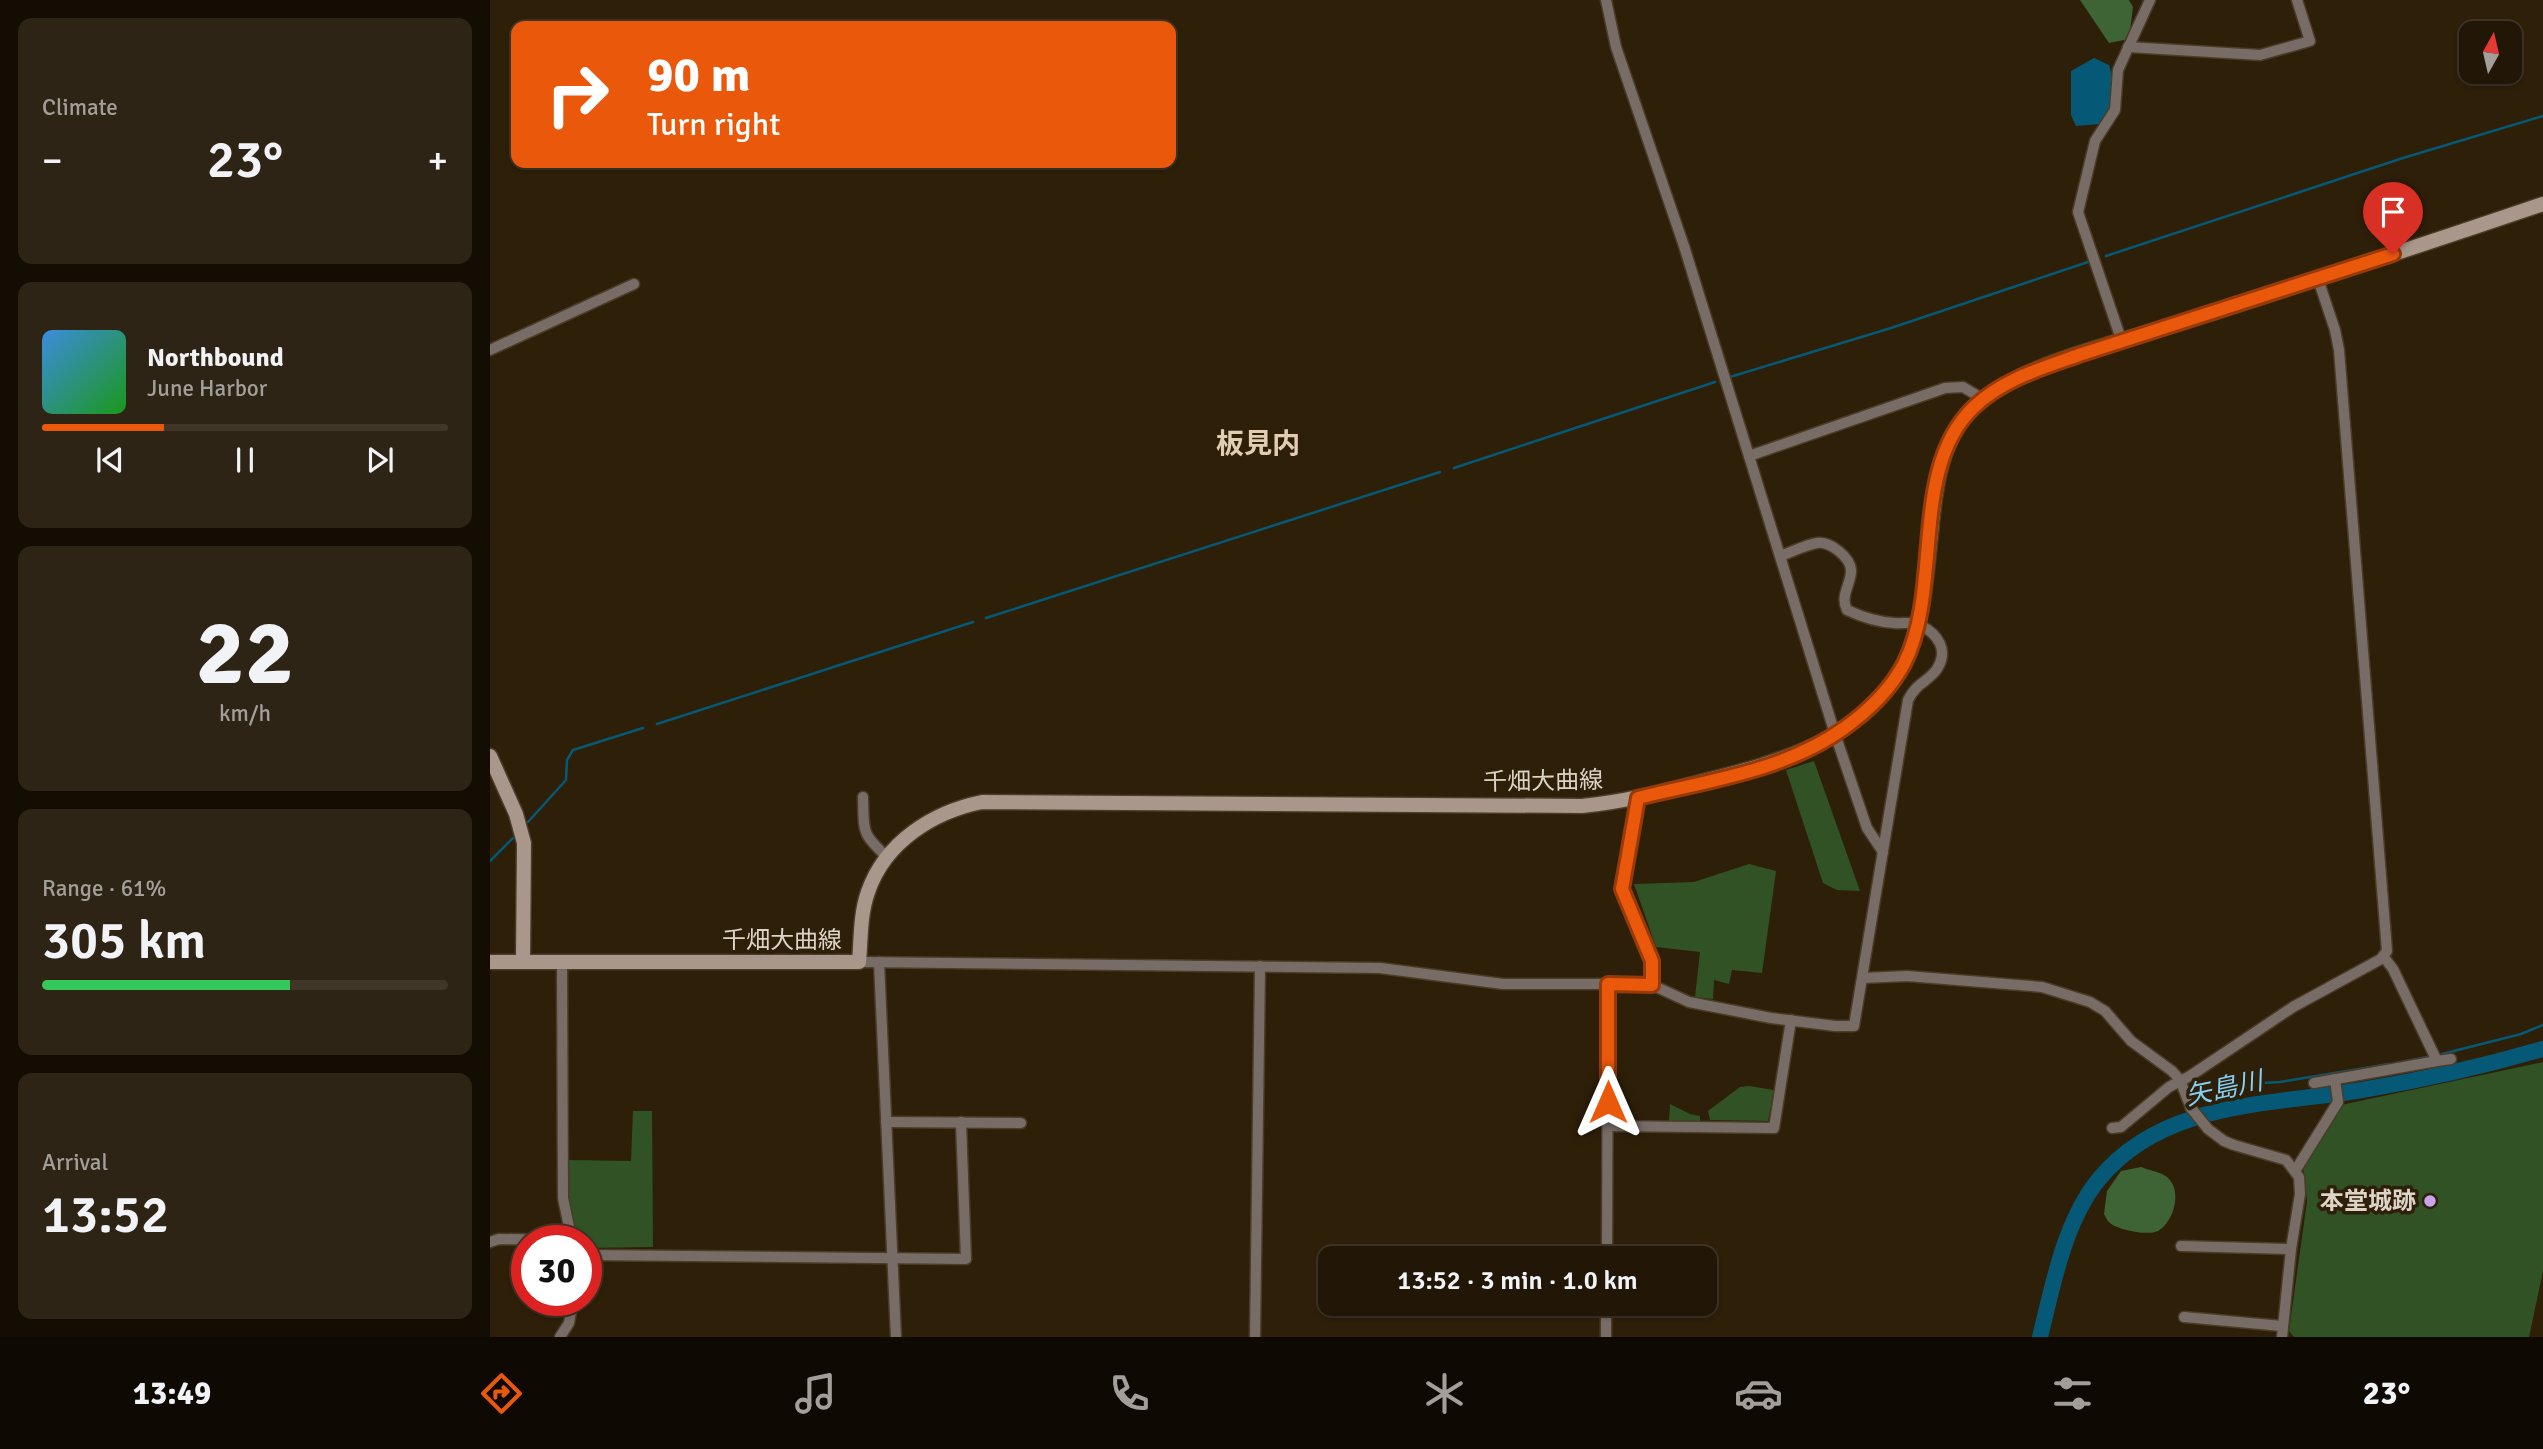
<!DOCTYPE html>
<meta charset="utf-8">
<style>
:root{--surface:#221707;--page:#2e2415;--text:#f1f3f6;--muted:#a29f9b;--line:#3f3628;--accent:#ea580c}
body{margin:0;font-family:Signika,"Noto Sans JP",sans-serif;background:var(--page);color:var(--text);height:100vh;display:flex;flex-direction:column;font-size:26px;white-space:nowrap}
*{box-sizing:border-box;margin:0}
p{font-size:23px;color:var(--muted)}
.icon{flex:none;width:38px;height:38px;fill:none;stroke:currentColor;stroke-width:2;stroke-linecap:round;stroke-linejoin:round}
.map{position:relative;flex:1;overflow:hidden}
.drawer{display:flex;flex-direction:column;gap:18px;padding:18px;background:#130d04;width:490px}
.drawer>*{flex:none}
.hud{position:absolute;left:21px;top:21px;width:665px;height:147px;border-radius:14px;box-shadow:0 2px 5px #0004,0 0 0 2px var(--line);background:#ea580c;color:#fff;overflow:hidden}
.needle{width:46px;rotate:8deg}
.buttons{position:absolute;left:1969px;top:21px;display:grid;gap:14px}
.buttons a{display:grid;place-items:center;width:63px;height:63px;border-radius:14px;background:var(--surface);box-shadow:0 2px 5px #0004,0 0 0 2px var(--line);font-size:35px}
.speed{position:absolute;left:21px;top:1225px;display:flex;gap:14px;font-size:35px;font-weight:700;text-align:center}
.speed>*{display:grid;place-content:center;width:91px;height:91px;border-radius:50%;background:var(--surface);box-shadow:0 2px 5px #0004,0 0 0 2px var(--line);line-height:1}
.speed .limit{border:10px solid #d22;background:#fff;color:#111}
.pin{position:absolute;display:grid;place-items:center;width:60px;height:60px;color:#fff;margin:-72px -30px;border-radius:50% 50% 50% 0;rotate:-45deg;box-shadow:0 0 7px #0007}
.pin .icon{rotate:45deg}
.me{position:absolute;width:77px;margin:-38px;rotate:0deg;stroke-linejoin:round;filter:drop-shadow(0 0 5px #0008)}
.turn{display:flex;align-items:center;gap:24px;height:147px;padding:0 21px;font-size:32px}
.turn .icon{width:91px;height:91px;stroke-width:2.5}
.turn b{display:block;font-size:49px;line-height:60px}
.big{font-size:52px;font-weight:600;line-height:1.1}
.drawer .widget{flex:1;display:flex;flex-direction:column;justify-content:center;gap:10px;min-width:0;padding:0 24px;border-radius:14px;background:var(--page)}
.drawer .dial{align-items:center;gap:0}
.dial b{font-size:91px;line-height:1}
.song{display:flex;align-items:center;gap:21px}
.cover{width:84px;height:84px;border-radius:10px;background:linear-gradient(135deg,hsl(210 70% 55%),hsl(120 70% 35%))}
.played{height:7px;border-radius:4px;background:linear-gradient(90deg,var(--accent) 30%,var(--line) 30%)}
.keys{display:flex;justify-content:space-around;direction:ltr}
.heat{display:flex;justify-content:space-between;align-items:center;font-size:38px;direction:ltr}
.charge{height:10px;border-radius:5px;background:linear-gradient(90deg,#34c759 61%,var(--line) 0)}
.trip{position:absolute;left:828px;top:1246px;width:399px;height:70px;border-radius:14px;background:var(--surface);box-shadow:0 2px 5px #0004,0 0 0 2px var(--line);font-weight:600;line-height:70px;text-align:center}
.tabs{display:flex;height:112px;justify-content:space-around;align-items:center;background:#0e0903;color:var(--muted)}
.tabs .icon{width:49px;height:49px}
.tabs .current{color:var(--accent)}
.tabs b{font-size:32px;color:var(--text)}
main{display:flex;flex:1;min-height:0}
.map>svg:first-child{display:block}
</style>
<main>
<section class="drawer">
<div class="widget"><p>Climate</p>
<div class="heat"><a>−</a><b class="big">23°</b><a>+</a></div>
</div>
<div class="widget">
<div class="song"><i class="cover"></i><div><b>Northbound</b><p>June Harbor</p></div></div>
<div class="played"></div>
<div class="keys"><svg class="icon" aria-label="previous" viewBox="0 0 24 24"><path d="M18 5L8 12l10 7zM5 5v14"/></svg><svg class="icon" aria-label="pause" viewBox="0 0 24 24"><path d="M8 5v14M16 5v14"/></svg><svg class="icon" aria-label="next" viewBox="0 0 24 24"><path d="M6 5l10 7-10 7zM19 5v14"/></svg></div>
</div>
<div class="widget dial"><b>22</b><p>km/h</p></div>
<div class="widget"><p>Range · 61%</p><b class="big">305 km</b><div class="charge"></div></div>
<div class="widget"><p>Arrival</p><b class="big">13:52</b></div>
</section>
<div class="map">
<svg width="2053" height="1337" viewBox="0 0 2053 1337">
<rect width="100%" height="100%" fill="#2e1f09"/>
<g fill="#305225">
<path d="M1324,761L1370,891L1347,890L1333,883L1296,770Z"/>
<path d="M1259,864L1286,871L1272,973L1242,970L1239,984L1224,980L1223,999L1205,997L1210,952L1166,947L1144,884L1204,882Z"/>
<path d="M2053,1062V1271L2039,1337H1804L1799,1331L1817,1201L1813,1166L1851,1105Z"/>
<path d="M1259,1086L1284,1090L1278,1121L1220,1120L1218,1111L1250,1087Z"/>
<path d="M1180,1104L1200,1114L1210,1116V1122L1179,1121Z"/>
<path d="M143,1111H162L163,1247L96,1248V1241H88L78,1200V1160L141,1161Z"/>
</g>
<g fill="#3e6334">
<path d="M1590,0H1639L1643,7L1639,39L1619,43Z"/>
<path d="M1651,1167C1658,1170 1671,1172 1677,1177C1693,1190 1684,1222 1668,1231C1658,1236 1628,1230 1620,1223C1617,1221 1616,1217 1614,1214L1617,1191L1631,1171Z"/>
</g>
<path fill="#065976" d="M1604,58L1619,65L1624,83L1619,117L1610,124L1586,126L1581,115V71Z"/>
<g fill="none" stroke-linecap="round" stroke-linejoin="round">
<g stroke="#065976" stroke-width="2.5">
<path d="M1616,256L1913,158L2053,116"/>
<path d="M1240,377L1401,328L1601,261"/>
<path d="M964,468L1225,382"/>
<path d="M496,618L950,472"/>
<path d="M167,724L483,622"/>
<path d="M38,822L76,780L77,760L83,750L153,728"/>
<path d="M0,861L23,838"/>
<path d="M1952,1054L2031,1034L2053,1025"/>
<path d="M1906,1063L1937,1057"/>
<path d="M1749,1106L1744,1098L1741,1085L1790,1082L1899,1064"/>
</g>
<path stroke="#065976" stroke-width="16" d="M1550,1337C1563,1285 1574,1222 1609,1179C1673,1101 1781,1105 1872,1090C1933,1080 1994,1066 2053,1049"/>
<g stroke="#4a3c27" stroke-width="13">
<g id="street">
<path d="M1116,0L1126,47L1194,246L1345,734L1377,828L1393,852"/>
<path d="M1638,47L1770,55L1820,41L1807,0"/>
<path d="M1632,342L1588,212L1605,141L1625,110L1628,70L1660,0"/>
<path d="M0,350L144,284"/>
<path d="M1259,456L1455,388L1473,387L1493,399"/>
<path d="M373,797C374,832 371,833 397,857"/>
<path d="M1148,798L1132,889L1162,961V985"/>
<path d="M72,962L73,1198L82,1241"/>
<path d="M369,962L890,968L1013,984H1144L1162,985L1199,1002L1281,1018L1345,1026H1364L1418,700C1427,682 1438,682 1447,669C1459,650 1448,634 1430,625C1423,621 1412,624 1404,623C1387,622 1372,617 1357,610C1350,596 1360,586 1361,572C1362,558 1340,541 1327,543C1315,545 1302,552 1290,556"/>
<path d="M389,962L406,1337"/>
<path d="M1373,978L1417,976L1552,987L1600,1002L1615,1011L1641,1041L1682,1071L1690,1080L1701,1108L1718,1129L1734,1141L1744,1145L1796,1160L1809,1177L1810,1194L1801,1249L1792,1337"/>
<path d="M1947,1061L1961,1059"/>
<path d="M1824,1083L1947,1061L1903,969L1893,956"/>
<path d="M396,1122L531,1123"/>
<path d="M1118,1126L1284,1128L1301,1020"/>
<path d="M1622,1128L1631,1127L1679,1087L1700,1076L1803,1007L1891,959L1897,951L1849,350L1845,330L1828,279"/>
<path d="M1805,1171L1848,1102L1845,1079"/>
<path d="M0,1242L9,1239L81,1240"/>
<path d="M1691,1246L1801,1249"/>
<path d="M96,1255L476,1259L471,1122"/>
<path d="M1117,1258L1118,984"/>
<path d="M1694,1317L1792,1326"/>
<path d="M70,1337L79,1323L83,1300"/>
<path d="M765,1337L770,966"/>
<path d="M1116,1337V1304"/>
</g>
</g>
<g stroke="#4a3c27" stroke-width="17">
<g id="secondary">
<path d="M0,756L26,814L34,843L33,961"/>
<path d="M0,962H369C371,940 370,914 378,892C395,842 443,812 492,802L1092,806C1133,802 1173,792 1214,781C1290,762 1378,738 1415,661C1434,621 1436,576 1441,533C1445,487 1451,434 1489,402C1541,360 1634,341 1697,321C1816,283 1935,244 2053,204"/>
</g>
</g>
<use href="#street" stroke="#786c66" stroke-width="10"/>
<use href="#secondary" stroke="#aa978c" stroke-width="14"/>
</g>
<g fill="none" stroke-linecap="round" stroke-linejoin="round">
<g stroke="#983908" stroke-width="18">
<path id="route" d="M1118,1102V984L1162,985V961L1132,889L1148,798C1216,781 1294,771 1353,729C1377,712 1400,690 1414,664C1453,588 1419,468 1484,407C1513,379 1555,367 1592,354L1903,254"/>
</g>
<use href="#route" stroke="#ea580c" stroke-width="12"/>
</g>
<circle fill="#c9a5ee" stroke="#2e1f09" stroke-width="2.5" cx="1940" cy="1201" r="7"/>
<g text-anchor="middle" stroke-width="7" stroke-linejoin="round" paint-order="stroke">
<g font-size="24" fill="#ddd3c6" stroke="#2e1f09">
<text transform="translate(1053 781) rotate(-1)" y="8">千畑大曲線</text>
<text x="292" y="948">千畑大曲線</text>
</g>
<g font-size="24" font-weight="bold" fill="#ddd3c6" stroke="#2e1f09" text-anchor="end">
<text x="1926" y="1209">本堂城跡</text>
</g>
<g font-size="26" font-style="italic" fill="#84d0f4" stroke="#2e1f09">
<text transform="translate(1734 1088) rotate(-12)" y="9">矢島川</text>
</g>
<g font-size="28" font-weight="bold" fill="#e0cdb3" stroke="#2e1f09">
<text x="768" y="453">板見内</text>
</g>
</g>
</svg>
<div class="buttons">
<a><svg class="needle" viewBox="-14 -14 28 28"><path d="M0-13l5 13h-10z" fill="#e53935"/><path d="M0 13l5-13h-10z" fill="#a29f9b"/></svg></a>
</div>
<div class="speed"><div class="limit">30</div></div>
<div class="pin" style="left:1903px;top:254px;background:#d93025"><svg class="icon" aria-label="arrive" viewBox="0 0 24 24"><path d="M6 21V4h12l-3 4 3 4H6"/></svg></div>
<svg class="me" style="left:1118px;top:1102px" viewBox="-20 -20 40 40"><path d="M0-17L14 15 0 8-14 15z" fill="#ea580c" stroke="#fff" stroke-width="4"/></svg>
<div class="trip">13:52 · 3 min · 1.0 km</div>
<div class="hud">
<div class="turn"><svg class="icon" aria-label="right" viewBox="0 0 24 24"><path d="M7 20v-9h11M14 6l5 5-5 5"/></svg><div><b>90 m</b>Turn right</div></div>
</div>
</div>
</main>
<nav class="tabs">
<b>13:49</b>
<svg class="icon current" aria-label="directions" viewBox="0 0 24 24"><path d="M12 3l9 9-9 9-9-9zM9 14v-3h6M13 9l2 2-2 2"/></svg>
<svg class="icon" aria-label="music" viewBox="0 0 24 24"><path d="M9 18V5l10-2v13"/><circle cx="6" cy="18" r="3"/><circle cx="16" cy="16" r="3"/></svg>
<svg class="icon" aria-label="phone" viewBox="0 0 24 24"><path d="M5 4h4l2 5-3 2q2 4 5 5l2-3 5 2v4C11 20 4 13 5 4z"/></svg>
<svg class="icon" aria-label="climate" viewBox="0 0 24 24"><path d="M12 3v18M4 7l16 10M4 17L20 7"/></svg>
<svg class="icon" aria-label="car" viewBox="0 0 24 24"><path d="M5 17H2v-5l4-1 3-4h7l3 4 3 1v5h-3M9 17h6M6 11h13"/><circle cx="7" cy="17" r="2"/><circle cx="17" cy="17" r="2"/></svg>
<svg class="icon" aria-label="filters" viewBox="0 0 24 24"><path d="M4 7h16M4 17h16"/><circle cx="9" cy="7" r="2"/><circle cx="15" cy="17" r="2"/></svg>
<b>23°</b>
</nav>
